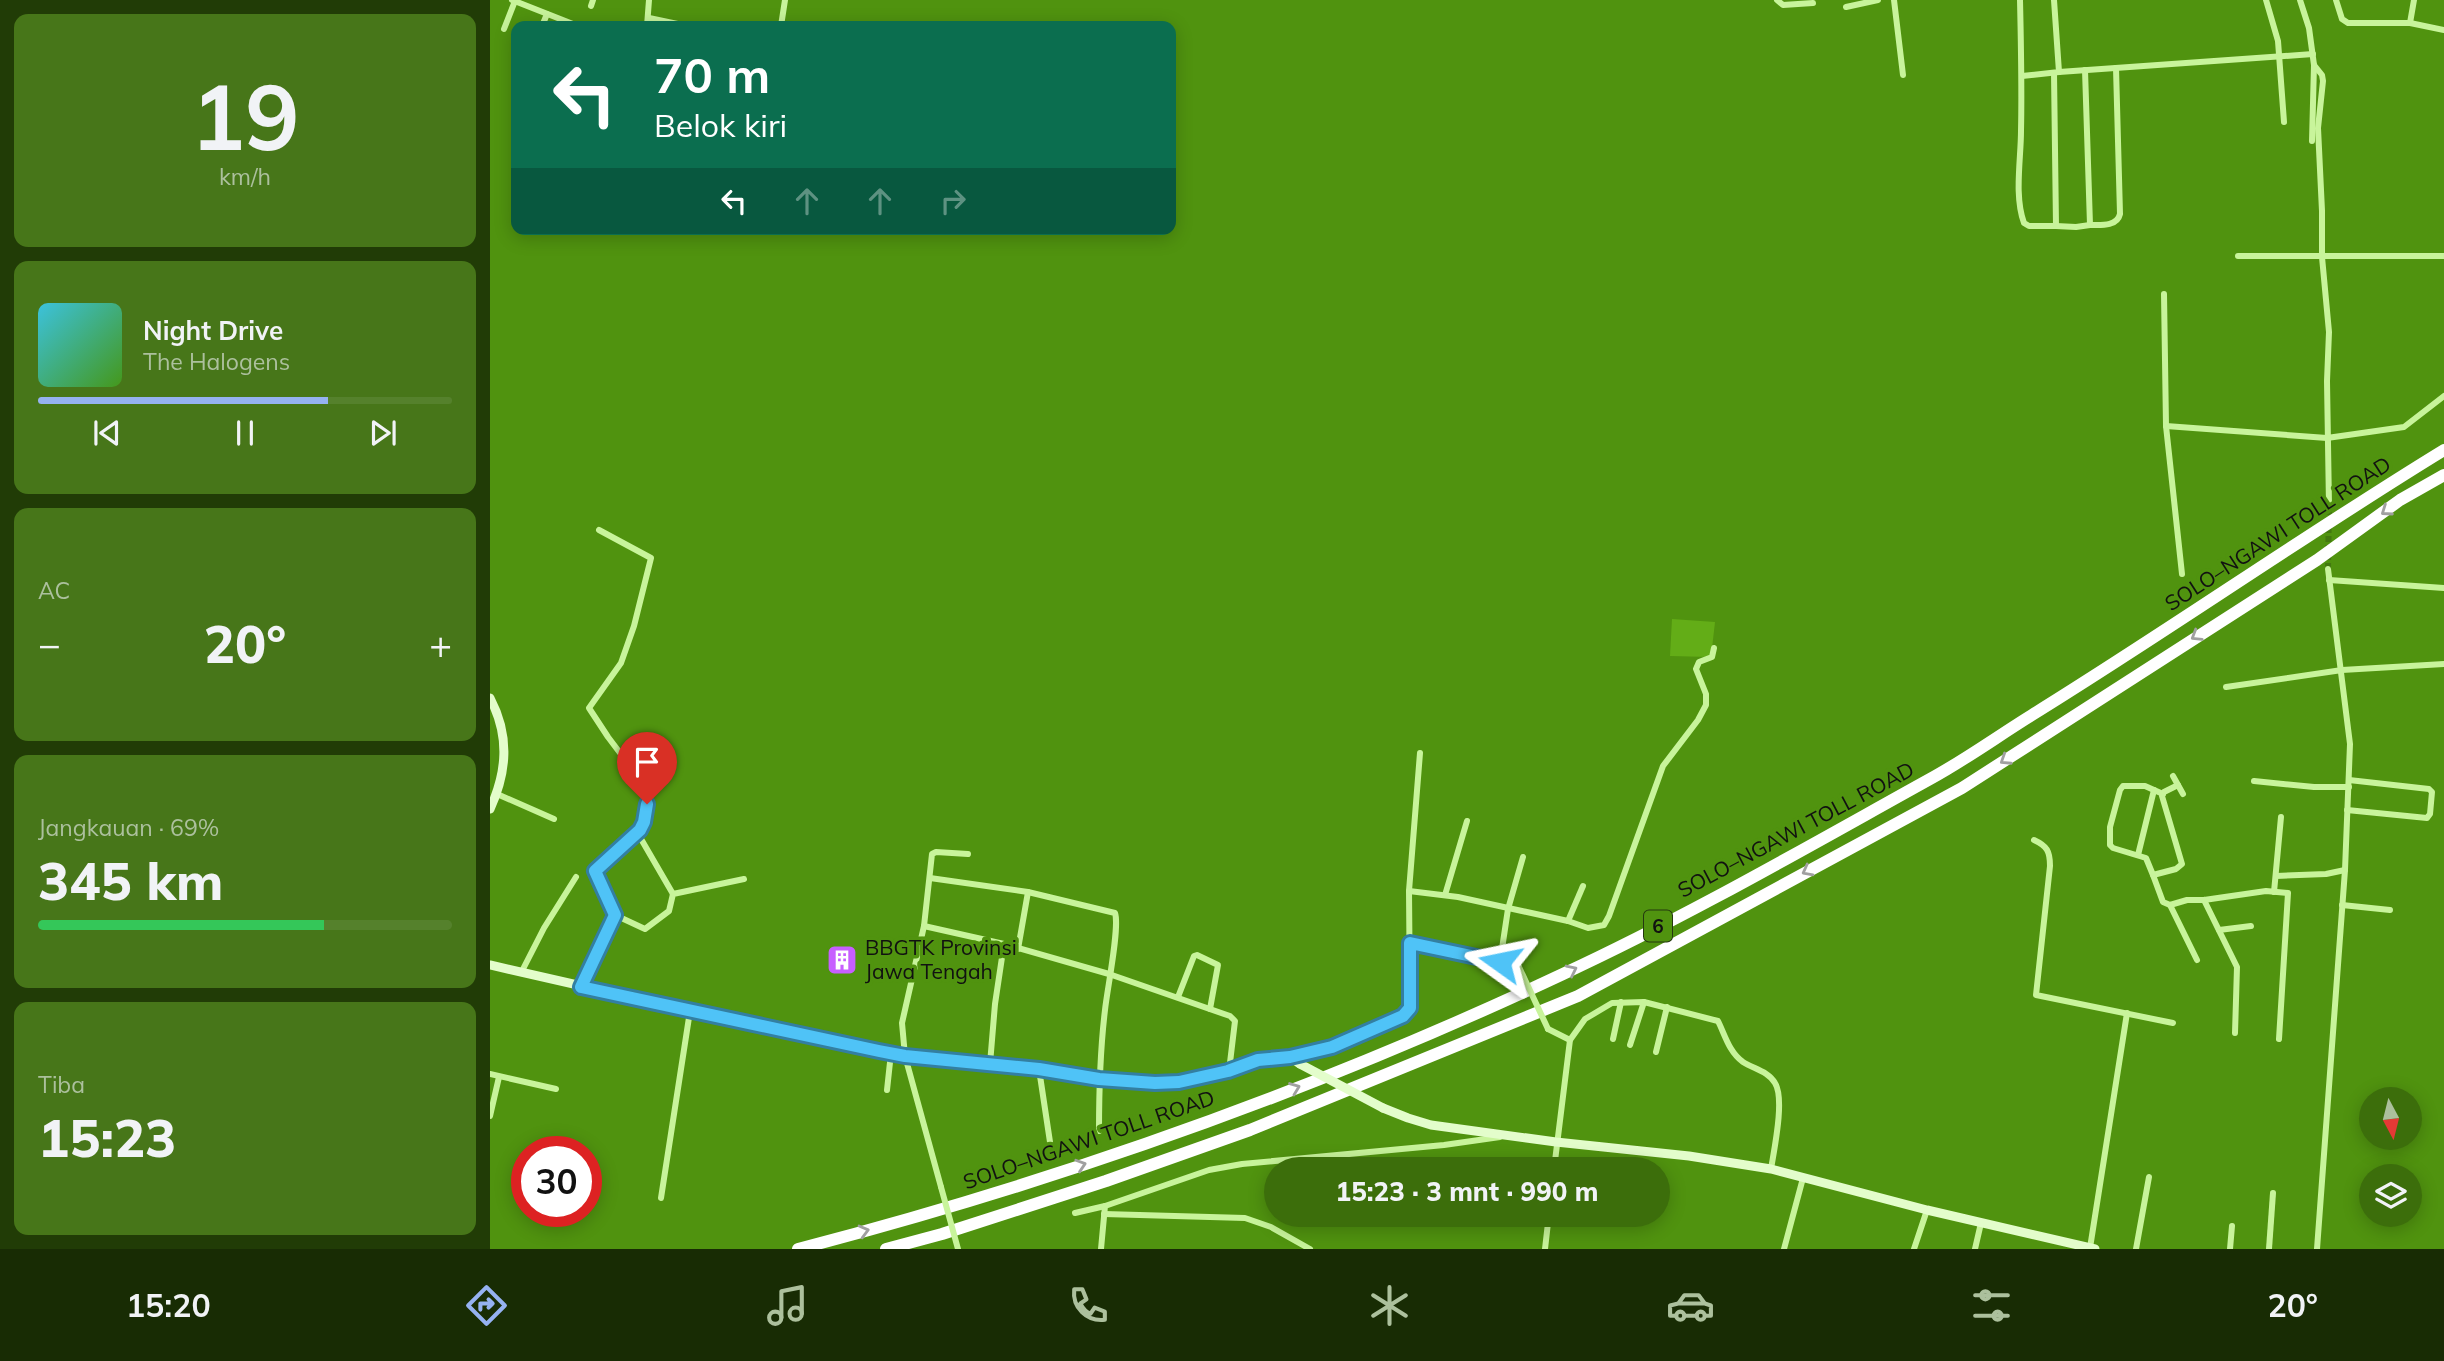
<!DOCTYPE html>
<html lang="id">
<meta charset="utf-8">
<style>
:root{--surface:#3c6e0b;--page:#477619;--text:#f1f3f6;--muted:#acc09d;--line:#55812c;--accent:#95b2f1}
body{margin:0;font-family:Mulish,sans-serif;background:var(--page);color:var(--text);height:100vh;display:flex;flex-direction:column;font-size:26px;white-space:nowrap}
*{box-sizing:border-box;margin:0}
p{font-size:23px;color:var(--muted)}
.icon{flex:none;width:38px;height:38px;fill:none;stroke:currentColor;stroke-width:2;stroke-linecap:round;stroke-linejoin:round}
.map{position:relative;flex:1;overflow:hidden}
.drawer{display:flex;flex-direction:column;gap:14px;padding:14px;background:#213c06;width:490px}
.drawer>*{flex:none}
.banner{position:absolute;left:21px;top:21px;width:665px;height:214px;border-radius:14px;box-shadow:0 4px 18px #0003;background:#0b6e4f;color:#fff;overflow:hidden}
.needle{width:46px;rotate:173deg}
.tools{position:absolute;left:1869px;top:1087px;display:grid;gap:14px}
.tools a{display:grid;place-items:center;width:63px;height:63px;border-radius:50%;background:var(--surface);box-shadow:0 4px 18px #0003;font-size:35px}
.speed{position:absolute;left:21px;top:1136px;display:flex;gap:14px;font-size:35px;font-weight:700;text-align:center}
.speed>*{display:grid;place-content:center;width:91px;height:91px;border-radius:50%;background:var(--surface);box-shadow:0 4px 18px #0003;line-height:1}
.speed .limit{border:10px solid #d22;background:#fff;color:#111}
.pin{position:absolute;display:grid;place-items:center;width:60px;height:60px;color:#fff;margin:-72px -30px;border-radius:50% 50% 50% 0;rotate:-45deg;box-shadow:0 0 7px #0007}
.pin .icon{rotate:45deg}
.me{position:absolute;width:77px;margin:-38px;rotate:282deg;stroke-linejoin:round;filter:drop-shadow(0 0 5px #0008)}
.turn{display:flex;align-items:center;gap:24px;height:147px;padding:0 28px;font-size:32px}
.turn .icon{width:91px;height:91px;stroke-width:2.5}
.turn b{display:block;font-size:49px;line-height:60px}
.lanes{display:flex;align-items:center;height:66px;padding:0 28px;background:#0003;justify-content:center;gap:35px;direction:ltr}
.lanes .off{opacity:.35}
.big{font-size:52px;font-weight:800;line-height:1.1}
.drawer .card{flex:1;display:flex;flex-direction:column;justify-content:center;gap:10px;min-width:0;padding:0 24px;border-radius:14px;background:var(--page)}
.drawer .dial{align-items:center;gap:0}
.dial b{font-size:91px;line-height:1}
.song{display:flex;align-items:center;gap:21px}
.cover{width:84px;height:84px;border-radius:10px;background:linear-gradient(135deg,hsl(190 70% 55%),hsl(100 70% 35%))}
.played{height:7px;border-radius:4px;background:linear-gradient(90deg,var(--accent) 70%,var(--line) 70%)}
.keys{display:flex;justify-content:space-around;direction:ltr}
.heat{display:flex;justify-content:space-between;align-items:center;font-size:38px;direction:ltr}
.charge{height:10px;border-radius:5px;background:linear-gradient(90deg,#34c759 69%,var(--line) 0)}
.trip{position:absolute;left:774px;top:1157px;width:406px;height:70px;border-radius:35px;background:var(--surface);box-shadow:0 4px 18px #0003;font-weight:800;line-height:70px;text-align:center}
.tab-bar{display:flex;height:112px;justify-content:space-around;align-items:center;background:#182c04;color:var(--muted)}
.tab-bar .icon{width:49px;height:49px}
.tab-bar .active{color:var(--accent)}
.tab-bar b{font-size:32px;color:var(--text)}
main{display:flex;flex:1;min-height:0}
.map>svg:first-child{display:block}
</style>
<main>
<section class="drawer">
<div class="card dial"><b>19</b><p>km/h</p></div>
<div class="card">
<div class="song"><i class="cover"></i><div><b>Night Drive</b><p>The Halogens</p></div></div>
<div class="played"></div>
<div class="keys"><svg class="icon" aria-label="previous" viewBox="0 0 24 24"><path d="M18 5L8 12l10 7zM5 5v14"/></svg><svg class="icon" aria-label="pause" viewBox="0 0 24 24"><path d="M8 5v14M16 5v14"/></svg><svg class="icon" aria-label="next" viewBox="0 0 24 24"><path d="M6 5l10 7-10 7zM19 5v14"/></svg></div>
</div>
<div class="card"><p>AC</p>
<div class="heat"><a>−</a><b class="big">20°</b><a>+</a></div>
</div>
<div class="card"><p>Jangkauan · 69%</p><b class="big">345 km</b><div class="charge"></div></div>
<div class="card"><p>Tiba</p><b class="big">15:23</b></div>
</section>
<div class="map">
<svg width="1954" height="1249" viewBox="0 0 1954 1249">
<rect width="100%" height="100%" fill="#50930f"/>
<path fill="#63ad17" d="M1182,619L1225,622L1221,657L1180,656Z"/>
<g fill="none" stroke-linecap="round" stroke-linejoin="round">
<path stroke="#43790f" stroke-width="6" stroke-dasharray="6 3" stroke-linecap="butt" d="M1838,569L1839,506"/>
<g stroke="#c8f49b" stroke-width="6">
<path d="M22,0L88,26"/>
<path d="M1287,0L1293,5L1323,3"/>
<path d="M1404,0L1413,75"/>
<path d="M1530,0C1531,44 1532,87 1531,131C1531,159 1524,196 1534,223L1539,226H1566L1564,73"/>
<path d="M1776,0L1788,41L1794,122"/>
<path d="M1810,0L1819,28L1824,65L1832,75L1833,81L1828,128L1832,211V257L1839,332L1837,381L1839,506"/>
<path d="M1846,0L1852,19L1858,23H1920L1954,30"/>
<path d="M101,6L103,0"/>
<path d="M1356,7L1388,0"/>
<path d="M159,18L197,26"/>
<path d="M1920,23L1924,0"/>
<path d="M52,26L57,14"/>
<path d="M157,26L159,0"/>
<path d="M291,26L295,0"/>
<path d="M14,29L25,1"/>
<path d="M1595,70L1600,225C1610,225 1627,227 1630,214L1626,68"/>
<path d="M1569,72L1823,54"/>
<path d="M1532,76L1569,72L1564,0"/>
<path d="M1822,141L1824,65"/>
<path d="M1566,226L1586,227L1600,225"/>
<path d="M1748,256H1954"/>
<path d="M1674,294L1676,426L1692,574"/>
<path d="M1676,426L1837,438L1914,427L1954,396"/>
<path d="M1839,580L1954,588"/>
<path d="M1736,687L1852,670L1954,664"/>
<path d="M1683,776L1693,794"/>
<path d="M1764,781L1824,787H1859"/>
<path d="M1688,785L1674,792L1672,796L1692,864L1686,869L1663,875L1673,902L1680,905L1697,900H1714L1776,891L1798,893L1789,1039"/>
<path d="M7,794L64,819"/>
<path d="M1857,810L1937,818L1940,814L1942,792L1939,789L1859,780"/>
<path d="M147,832L183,894"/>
<path d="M1544,840C1557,846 1560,851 1560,866L1546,995L1683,1023"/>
<path d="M1648,855L1664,790"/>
<path d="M1663,875L1656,858L1623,848L1620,845V827L1630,790L1633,786H1655L1673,794"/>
<path d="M1786,876L1836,874L1855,870"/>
<path d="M440,878L538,892L625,913C630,927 617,990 615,1010C610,1051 609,1090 609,1131"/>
<path d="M919,891L968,897L1078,921L1098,928L1114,925L1119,916L1173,766L1208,720L1216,705V694L1206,669L1209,662L1222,657L1224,648"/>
<path d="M1784,892L1791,817"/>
<path d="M955,895L977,821"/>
<path d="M1714,900L1747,967L1745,1033"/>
<path d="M1680,905L1707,960"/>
<path d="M1852,905L1900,910"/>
<path d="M125,915L155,929L179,911L183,894L254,879"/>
<path d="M1078,921L1093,886"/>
<path d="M434,926L514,944L619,974L740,1016L745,1021L739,1071"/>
<path d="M1729,930L1761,926"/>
<path d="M920,943L1029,967"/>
<path d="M528,949L538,892"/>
<path d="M1010,962L1018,909L1033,857"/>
<path d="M31,973L54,928L86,877"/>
<path d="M91,987L125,915L105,871L150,830L156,813L155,786L118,737L99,708L131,663L144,626L161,558L109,530"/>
<path d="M688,997L704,956L707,955L728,965L720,1009"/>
<path d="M1058,1029L1080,1040"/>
<path d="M1123,1039L1131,1002"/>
<path d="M1140,1045L1154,1002"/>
<path d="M1166,1052L1177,1007"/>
<path d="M800,1057L856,1042L918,1013L920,1008L919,891L930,753"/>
<path d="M500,1064L505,1004L514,944"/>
<path d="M549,1069L560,1142"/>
<path d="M0,1074L66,1089"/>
<path d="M397,1090L401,1053"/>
<path d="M0,1116L9,1077"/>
<path d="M1064,1169L1080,1040L1095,1019L1122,1003L1154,1002L1228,1021C1235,1035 1239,1052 1253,1062C1264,1069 1278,1071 1285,1083C1295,1099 1284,1150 1281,1169"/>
<path d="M451,1187L415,1056L412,1023L434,926L442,854L446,852L478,854"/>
<path d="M171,1198L200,1011"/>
<path d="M585,1213L615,1206"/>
<path d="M614,1214L755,1218L781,1227L820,1249"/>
<path d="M1600,1248L1637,1013"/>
<path d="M611,1249L615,1206L719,1170L752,1164L954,1145L1010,1137"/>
<path d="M1055,1249L1059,1214"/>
<path d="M1294,1249L1313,1178"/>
<path d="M1424,1249L1437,1210"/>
<path d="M1485,1249L1491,1223"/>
<path d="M1646,1249L1659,1177"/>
<path d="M1740,1249L1742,1226"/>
<path d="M1779,1249L1783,1193"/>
<path d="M1827,1249L1855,870L1860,744L1838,569"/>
</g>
<g stroke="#e3fdcb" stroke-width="9">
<path d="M0,698C20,736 17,772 0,809"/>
<path d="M0,965L237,1019L415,1056L665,1083L712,1078L783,1058L800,1057L810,1064"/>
<path d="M893,1108L918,1118L941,1125L1066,1142L1199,1156L1281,1169L1437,1210L1605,1249"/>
</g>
<g stroke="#fff" stroke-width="12">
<path d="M308,1249C570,1181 828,1089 1073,974C1198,916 1319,846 1440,779C1475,760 1508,736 1542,715C1681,629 1815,535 1954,450"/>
<path d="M396,1249L452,1234L616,1181L760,1130L1088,996L1472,788L1827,560L1910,500L1954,475"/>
</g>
<g stroke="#c8f49b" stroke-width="6">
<path d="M1029,967L1058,1029"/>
<path d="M451,1187L468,1249"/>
</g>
<path stroke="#e3fdcb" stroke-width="9" d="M810,1064L893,1108"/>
</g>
<defs><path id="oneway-chevron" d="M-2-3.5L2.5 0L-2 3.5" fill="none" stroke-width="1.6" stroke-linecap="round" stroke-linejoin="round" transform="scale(1.75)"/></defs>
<g stroke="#a0a0a0">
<use href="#oneway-chevron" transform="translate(1896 511) rotate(145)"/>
<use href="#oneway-chevron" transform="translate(1706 636) rotate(148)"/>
<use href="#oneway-chevron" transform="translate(1515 760) rotate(147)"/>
<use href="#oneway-chevron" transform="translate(1317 871) rotate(152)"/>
<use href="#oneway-chevron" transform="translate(1082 970) rotate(-26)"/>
<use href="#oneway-chevron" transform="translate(805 1088) rotate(-21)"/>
<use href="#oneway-chevron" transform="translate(591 1165) rotate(-18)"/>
<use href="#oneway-chevron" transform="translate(374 1231) rotate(-15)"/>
</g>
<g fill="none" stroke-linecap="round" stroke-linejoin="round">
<g stroke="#337fa1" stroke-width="18">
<path id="route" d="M157,804L154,822L150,830L105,871L125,915L91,987L389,1051L415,1056L549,1069L609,1079L665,1083L689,1082L738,1071L768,1060L800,1057L842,1047L913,1016L920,1008V943L1010,962"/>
</g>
<use href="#route" stroke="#4fc3f7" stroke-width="12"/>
</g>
<defs>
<g id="building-square" transform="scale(1.575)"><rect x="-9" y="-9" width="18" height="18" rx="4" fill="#c75eff" stroke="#50930f"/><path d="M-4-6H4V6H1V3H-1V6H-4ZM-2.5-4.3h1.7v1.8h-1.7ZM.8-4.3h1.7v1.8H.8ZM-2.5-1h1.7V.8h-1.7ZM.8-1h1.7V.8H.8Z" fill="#fff"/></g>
</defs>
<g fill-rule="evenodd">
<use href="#building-square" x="352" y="960"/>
</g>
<g text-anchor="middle" stroke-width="7" stroke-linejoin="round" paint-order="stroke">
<rect fill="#50930f" stroke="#243810" stroke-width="2" x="1154" y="910.5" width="28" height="31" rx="5"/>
<g font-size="19" font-weight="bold" fill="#111">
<text x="1168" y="933">6</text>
</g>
<g font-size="21" fill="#111" stroke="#50930f">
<text transform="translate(1788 534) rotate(-33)" y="7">SOLO–NGAWI TOLL ROAD</text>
<text transform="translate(1306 830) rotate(-28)" y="7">SOLO–NGAWI TOLL ROAD</text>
<text transform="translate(599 1140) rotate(-19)" y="7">SOLO–NGAWI TOLL ROAD</text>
</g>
<g font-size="21" fill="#111" stroke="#50930f" text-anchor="start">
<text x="375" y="955">BBGTK Provinsi<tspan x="375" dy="24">Jawa Tengah</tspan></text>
</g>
</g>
</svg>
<div class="tools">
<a><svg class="needle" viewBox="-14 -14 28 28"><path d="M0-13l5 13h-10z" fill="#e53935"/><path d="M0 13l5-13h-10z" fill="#acc09d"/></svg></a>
<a><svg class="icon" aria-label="layers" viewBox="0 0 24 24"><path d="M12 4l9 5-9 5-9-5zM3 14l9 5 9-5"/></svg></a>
</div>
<div class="speed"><div class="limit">30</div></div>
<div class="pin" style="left:157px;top:804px;background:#d93025"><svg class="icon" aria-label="arrive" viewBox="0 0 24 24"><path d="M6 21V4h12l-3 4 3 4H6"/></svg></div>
<svg class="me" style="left:1010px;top:962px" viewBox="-20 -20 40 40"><path d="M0-17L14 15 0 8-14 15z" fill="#4fc3f7" stroke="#fff" stroke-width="4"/></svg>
<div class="trip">15:23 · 3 mnt · 990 m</div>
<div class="banner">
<div class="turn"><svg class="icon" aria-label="left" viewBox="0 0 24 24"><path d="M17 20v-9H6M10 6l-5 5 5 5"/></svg><div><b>70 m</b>Belok kiri</div></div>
<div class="lanes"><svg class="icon" aria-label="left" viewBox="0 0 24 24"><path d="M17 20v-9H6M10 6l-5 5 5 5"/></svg><svg class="icon off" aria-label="ahead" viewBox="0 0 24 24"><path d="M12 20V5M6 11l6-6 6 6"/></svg><svg class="icon off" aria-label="ahead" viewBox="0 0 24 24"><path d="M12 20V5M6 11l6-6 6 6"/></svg><svg class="icon off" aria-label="right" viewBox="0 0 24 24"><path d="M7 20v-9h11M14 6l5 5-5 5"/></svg></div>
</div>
</div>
</main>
<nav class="tab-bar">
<b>15:20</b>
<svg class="icon active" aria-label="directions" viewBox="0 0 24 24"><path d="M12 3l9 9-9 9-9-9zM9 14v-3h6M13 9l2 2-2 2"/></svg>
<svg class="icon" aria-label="music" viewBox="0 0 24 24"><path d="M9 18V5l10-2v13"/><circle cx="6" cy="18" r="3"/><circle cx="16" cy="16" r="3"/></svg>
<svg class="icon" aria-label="phone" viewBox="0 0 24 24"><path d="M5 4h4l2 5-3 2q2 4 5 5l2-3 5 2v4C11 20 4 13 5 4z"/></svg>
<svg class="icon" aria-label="climate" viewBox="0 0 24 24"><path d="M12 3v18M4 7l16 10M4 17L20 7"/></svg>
<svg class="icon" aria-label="car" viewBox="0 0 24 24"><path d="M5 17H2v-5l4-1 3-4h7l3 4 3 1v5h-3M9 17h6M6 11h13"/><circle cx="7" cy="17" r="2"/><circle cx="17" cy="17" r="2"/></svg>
<svg class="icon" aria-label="filters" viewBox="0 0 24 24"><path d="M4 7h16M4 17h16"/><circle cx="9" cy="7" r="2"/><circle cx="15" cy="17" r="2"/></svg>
<b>20°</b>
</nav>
